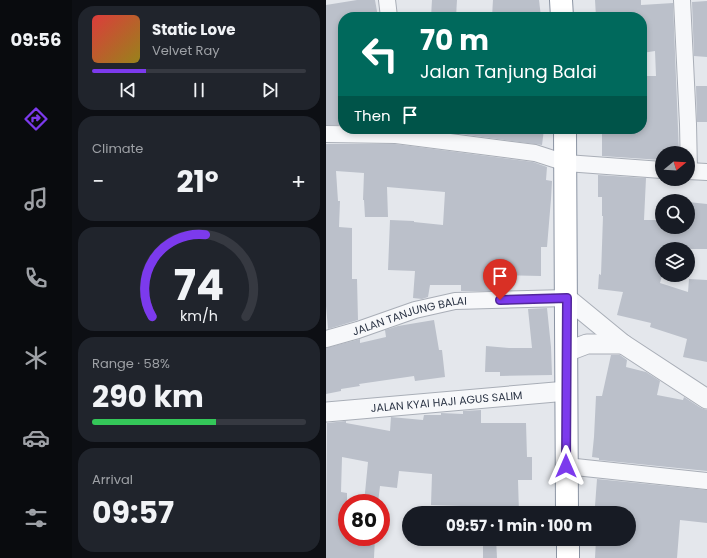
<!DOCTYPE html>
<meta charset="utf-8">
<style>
:root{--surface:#171b24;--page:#20242c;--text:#f1f3f6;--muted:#9ea1a6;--line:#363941;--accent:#7c3aed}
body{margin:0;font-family:Poppins,sans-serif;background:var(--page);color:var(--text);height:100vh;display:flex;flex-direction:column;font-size:15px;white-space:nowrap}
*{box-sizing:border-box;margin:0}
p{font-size:13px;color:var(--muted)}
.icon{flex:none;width:22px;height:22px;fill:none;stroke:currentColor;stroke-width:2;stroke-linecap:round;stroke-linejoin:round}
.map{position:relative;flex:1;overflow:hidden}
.details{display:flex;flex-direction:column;gap:6px;padding:6px;background:#0d0f14;width:254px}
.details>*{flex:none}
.banner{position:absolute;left:12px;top:12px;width:309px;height:122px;border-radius:16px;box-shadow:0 2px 6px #0003;background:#00695c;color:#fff;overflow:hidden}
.needle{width:26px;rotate:72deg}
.tools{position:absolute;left:329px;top:146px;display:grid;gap:8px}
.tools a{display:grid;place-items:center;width:40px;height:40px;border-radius:50%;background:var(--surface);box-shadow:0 2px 6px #0003;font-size:20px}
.speed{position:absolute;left:12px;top:494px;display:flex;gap:8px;font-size:20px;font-weight:700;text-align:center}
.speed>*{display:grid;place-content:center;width:52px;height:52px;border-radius:50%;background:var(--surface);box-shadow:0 2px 6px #0003;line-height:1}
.speed .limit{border:6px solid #d22;background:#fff;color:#111}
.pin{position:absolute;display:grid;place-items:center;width:34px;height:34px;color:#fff;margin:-41px -17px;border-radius:50% 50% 50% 0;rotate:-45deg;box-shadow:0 0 4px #0007}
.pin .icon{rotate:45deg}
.me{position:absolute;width:44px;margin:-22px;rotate:0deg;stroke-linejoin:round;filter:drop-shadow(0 0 3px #0008)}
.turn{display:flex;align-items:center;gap:14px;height:84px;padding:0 16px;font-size:18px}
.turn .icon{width:52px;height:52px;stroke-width:2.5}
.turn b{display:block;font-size:28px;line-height:34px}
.then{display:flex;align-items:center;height:38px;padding:0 16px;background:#0003;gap:8px;font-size:15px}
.big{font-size:30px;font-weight:700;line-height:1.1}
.details .card{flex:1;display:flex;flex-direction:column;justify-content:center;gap:6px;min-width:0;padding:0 14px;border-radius:16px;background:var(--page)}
.details .dial{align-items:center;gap:0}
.dial svg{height:104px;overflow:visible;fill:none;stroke:var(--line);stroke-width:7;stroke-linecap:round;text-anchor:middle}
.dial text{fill:var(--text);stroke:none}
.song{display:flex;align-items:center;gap:12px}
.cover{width:48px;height:48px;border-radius:6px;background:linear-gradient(135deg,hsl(0 70% 55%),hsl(50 70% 35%))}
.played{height:4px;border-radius:2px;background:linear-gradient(90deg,var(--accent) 25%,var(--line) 25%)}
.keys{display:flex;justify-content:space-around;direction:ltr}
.heat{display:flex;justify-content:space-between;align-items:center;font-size:22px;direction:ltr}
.charge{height:6px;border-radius:3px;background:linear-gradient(90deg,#34c759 58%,var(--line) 0)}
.trip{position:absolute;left:76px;top:506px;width:234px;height:40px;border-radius:20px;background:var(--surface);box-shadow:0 2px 6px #0003;font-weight:700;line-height:40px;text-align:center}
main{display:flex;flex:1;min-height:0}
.dock{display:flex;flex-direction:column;width:72px;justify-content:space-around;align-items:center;background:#090b0e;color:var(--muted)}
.dock .icon{width:28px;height:28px}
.dock .active{color:var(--accent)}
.dock b{font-size:18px;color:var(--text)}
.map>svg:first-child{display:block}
</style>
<main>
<nav class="dock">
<b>09:56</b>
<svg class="icon active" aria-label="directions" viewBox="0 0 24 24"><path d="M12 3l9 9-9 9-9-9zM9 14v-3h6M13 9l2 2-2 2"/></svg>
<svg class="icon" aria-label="music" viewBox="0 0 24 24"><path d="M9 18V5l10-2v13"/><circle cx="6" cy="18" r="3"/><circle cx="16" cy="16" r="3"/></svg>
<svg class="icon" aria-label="phone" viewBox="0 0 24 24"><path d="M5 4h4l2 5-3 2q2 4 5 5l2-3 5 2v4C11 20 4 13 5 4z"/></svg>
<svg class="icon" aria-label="climate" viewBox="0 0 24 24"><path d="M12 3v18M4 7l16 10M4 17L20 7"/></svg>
<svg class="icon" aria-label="car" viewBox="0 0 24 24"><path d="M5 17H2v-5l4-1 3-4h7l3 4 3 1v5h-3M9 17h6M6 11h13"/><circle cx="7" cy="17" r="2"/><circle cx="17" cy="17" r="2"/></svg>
<svg class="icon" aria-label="filters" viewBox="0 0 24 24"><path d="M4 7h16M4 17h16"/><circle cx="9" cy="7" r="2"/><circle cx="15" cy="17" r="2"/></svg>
</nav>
<section class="details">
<div class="card">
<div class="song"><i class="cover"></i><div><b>Static Love</b><p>Velvet Ray</p></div></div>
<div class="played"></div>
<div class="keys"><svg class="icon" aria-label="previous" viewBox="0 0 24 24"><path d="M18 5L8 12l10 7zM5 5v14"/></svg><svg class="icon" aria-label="pause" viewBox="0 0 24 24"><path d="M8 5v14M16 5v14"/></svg><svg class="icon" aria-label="next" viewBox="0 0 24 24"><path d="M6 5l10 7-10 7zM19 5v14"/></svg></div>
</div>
<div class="card"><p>Climate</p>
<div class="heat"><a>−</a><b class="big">21°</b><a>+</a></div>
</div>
<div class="card dial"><svg viewBox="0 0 100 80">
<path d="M14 69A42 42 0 1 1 86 69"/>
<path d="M14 69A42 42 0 0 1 55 6" stroke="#7c3aed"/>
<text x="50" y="56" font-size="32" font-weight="700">74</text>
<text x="50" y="72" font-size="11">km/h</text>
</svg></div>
<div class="card"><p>Range · 58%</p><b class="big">290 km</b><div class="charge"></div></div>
<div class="card"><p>Arrival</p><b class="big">09:57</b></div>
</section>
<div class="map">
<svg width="381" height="558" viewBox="0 0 381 558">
<rect width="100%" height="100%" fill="#e4e7ec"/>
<g fill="#bbc0ca">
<path d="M31,0H49L52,17H17V125H0V5Z"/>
<path d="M106,0H131L130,17H105Z"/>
<path d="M167,0H213L215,17H166Z"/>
<path d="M269,0H315V5L347,3L353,153H335V160L276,156V129H316V76H330L329,51L316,53V17H270Z"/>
<path d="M381,1V57L368,56L366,2Z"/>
<path d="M370,86H381V122H371Z"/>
<path d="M98,129H218L216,145Z"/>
<path d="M0,144H69L207,162L221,167L220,180L226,181L225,199L221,247H215V276L165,275V291H135V285H104L102,297L96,299L87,298L89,271L62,270L64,220L88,221V222L117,225L119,192L61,187L62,217H39L38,200H37L38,173L10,171L12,201H14L13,227L26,228V279H31L32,320L2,329L0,306Z"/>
<path d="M272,175L320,178L318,220H335V227H362V202L381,204V249H336V276L334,283L362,292L363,279L381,280V362L357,357L361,339L324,327L325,323L291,315L297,292L272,289L273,274L275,275L277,216H276V197H272Z"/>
<path d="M221,308L225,347L226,375L174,376V372H159L160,346L183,348H206L202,309Z"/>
<path d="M108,320L113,350H116L119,377L89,381L88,376L33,384L34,386L15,389V391L0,394V348L34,339V343L60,337L59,330L72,326Z"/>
<path d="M285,355H294L301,360L300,367L320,372L334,381L331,395L357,400L358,397L375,408L381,410V471L273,460V458L266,457L268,437L270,396H276Z"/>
<path d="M155,410V423H200L201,457H206V480H192L193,513H135V506L105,505L106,474L73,471L71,488L54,486L52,503H38L42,462L16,457L15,492L21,493V537H49L48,558H0L1,423L20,421V423L64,431L65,417L97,420L98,415H115V413L137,414V411Z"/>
<path d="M271,479L381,490V523L354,520L351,558H269L270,539H303V510L269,506Z"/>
<path d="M157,539H170L171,558H157Z"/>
</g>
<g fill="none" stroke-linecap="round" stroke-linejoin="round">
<g stroke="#a9aeb7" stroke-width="18">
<g id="minor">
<path d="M61,0L63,17"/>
<path d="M356,0L362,124L363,171"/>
<path d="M0,134L70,135L209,153L240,163L336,170"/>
<path d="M362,171L381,172"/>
<path id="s1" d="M0,339L32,330L89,310L129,301L241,298"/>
<path d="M240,466L381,481"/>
</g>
</g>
<g stroke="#a9aeb7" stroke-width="21">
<g id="tertiary">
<path d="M241,298L297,344L381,399"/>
<path d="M240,352L261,344H297"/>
<path id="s2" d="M0,412L241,391"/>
</g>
</g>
<g stroke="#8b94a3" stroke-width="24">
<g id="trunk">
<path d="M235,0L236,17"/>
<path d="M239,129L241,513"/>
<path d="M242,539V558"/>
</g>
</g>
<use href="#minor" stroke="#f7f8fa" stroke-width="16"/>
<use href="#tertiary" stroke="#f7f8fa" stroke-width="19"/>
<use href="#trunk" stroke="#fff" stroke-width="22"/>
</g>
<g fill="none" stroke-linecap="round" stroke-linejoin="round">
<g stroke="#51269a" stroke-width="10">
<path id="route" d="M174,300L241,298L240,466"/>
</g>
<use href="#route" stroke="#7c3aed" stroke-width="7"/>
</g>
<g text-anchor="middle" stroke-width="4" stroke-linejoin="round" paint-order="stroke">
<g font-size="11" fill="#2b3445" stroke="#f4f6f9">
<text dy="4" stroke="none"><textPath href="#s1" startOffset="87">JALAN TANJUNG BALAI</textPath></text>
<text dy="4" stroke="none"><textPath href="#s2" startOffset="121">JALAN KYAI HAJI AGUS SALIM</textPath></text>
</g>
</g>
</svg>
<div class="tools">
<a><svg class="needle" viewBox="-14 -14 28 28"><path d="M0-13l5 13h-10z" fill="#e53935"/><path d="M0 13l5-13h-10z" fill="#9ea1a6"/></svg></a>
<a><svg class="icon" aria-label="search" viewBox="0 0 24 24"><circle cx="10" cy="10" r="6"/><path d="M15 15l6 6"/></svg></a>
<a><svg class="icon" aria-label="layers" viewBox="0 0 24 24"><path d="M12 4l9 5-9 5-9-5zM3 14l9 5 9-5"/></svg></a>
</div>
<div class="speed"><div class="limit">80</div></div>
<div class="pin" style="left:174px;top:300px;background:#d93025"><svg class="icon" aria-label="arrive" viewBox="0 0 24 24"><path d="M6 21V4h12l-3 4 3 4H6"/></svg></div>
<svg class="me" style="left:240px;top:466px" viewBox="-20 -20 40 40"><path d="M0-17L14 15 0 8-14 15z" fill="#7c3aed" stroke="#fff" stroke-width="4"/></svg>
<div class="trip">09:57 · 1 min · 100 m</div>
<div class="banner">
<div class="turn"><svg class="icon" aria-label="left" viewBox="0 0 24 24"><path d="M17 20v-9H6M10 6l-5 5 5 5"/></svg><div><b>70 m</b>Jalan Tanjung Balai</div></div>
<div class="then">Then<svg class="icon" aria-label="arrive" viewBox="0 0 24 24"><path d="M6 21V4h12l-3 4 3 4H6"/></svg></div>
</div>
</div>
</main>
